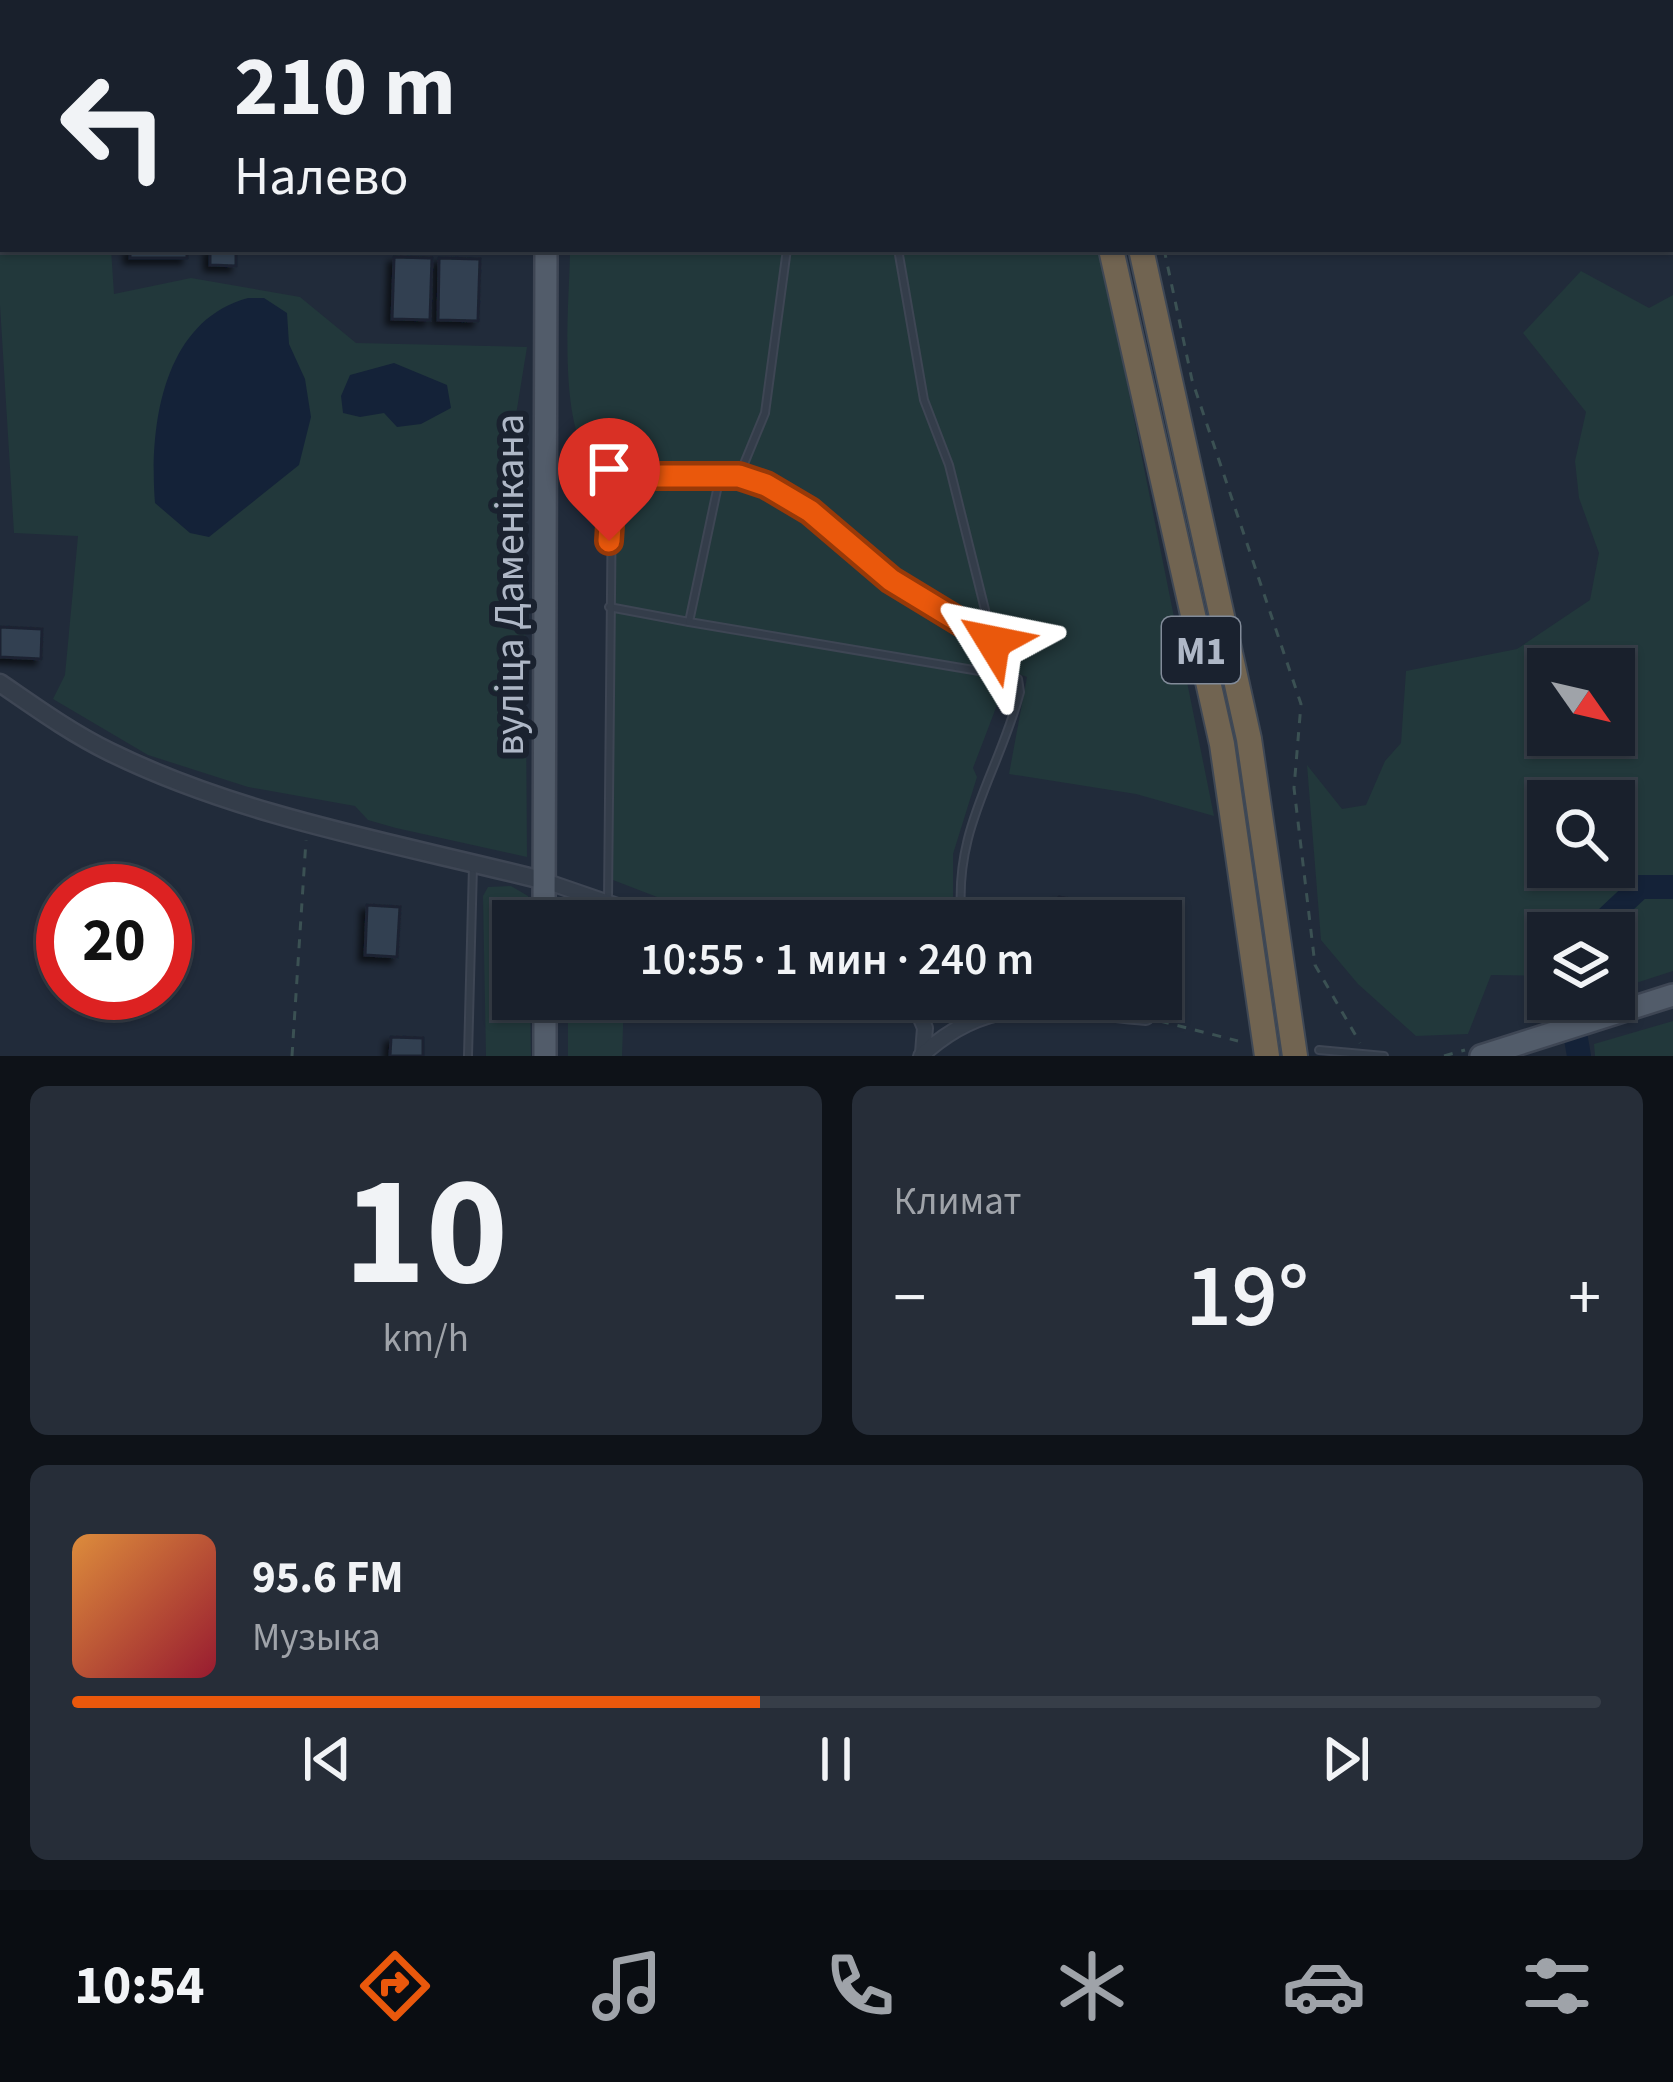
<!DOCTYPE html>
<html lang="ru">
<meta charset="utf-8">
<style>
:root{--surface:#19202c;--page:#262d38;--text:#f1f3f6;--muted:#9fa3a9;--line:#373e48;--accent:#ea580c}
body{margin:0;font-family:"Source Sans 3",sans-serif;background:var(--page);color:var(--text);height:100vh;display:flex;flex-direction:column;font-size:45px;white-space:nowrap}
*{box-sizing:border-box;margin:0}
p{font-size:39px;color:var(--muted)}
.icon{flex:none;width:66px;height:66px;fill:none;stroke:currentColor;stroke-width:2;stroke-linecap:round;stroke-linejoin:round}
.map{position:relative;height:1056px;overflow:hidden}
.sheet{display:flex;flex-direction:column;gap:30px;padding:30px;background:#0e1218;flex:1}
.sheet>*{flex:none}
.top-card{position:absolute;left:0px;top:0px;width:1674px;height:252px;box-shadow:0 3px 9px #0004,0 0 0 3px var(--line);background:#19202c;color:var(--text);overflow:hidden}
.needle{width:78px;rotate:124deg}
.buttons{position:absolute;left:1527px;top:648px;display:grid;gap:24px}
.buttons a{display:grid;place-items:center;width:108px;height:108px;border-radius:0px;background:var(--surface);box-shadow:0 3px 9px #0004,0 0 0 3px var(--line);font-size:60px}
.speed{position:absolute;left:36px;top:864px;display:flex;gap:24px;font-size:60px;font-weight:700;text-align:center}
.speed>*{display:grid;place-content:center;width:156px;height:156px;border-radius:50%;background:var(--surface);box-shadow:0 3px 9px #0004,0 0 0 3px var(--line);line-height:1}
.speed .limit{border:18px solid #d22;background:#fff;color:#111}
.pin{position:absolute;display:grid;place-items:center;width:102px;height:102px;color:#fff;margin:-123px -51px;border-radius:50% 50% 50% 0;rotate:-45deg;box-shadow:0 0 12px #0007}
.pin .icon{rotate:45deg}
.me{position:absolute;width:132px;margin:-66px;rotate:305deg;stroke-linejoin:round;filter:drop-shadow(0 0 9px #0008)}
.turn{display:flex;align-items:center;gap:42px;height:252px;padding:0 36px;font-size:54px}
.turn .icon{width:156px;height:156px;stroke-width:2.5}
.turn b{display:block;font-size:84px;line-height:102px}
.big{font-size:90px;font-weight:600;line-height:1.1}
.sheet .tile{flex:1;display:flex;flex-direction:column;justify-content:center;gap:18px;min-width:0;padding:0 42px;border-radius:18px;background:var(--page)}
.sheet .dial{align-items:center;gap:0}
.dial b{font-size:156px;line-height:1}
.song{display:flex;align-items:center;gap:36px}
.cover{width:144px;height:144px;border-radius:18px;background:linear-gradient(135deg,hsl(30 70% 55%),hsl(350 70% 35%))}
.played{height:12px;border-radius:6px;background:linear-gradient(90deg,var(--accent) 45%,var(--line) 45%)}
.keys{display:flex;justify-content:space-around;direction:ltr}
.heat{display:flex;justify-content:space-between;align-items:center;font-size:66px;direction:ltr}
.sheet .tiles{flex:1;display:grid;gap:30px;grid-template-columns:1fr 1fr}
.tile:last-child{grid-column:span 2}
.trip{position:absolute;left:492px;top:900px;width:690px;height:120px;border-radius:0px;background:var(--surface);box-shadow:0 3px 9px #0004,0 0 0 3px var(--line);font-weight:600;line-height:120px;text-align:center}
.tabs{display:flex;height:192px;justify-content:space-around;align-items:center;background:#0a0d12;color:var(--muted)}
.tabs .icon{width:84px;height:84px}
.tabs .active{color:var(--accent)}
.tabs b{font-size:54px;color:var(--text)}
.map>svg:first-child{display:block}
</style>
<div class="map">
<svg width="1673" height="1056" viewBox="0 0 1673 1056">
<defs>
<filter id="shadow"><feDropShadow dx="-5.5" dy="5.5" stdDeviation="3" flood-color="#0009"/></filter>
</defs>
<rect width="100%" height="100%" fill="#212b3a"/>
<g fill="#22383b" fill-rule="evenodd">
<path d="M0,0L108,3H3V249H111L114,294L191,278L300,297L356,343L527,347L516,415L524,431L527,857L396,828L368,820L355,806L248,787L148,755L53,699L65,675L78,536L14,533L0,305Z"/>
<path d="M574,0H1042L1043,3H574Z"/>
<path d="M570,249H1100L1214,816L1136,794L1009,774L1027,677L1010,671L973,768L977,777L953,854V921H695L696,912L613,880L614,501L659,486L700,487L702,466L644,465L622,478C614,474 603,471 597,466C555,436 570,297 570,249Z"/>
<path d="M1581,271L1649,308L1673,295V971L1614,990V933H1548V976L1491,975L1468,1034L1416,1036L1358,984L1321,940L1307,765L1342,809L1366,805L1385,761L1401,743L1406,671L1517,649L1590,600L1599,553L1579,498L1575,461L1586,412L1523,333ZM1548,669H1614V735H1548ZM1548,801H1614V867H1548Z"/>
<path d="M511,886L528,896L529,921H513V999H530L531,1056H486L483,896L488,887Z"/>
<path d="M568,999H624L622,1056H568Z"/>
<path d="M1673,1021V1056H1595L1594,1044Z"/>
</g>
<g fill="#142238">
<path d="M248,298H264L287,313L289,344L305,379L311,417L299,465L209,537L190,533L155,503C149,428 162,321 248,298Z"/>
<path d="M394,363L447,385L451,408L421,424L397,427L384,413L360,417L343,413L341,396L350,375Z"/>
</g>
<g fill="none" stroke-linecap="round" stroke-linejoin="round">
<g stroke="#142238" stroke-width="24">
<path d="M1591,933L1640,887H1673"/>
<path d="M1569,999L1579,1056"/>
</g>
</g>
<g fill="#323f51" stroke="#1c2431" stroke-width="3" filter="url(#shadow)">
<rect x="130" y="249" width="57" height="9"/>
<path d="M210,249H236V266L210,265Z"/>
<path d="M394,257L432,258L430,320L392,319Z"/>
<path d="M439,258L480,259L478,321L438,320Z"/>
<path d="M0,627L42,629L41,659L0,657Z"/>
<path d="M1059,897L1076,900L1072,921H1055Z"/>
<path d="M367,905L400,907L397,957L365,955Z"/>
<path d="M391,1037L423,1038V1056H390Z"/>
</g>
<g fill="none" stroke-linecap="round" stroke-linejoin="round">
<g stroke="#3e4654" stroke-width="10">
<g id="service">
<path d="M263,0V3"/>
<path d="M434,3V0"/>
<path d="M456,3V0"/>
<path d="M898,249L924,400L949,465L999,666L1003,675L1018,679L1020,692C998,775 952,830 962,921"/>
<path d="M739,476L788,496L852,552L990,640"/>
<path d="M609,607L689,622L720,476"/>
<path d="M689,622L1003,675"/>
<path d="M608,901L612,493L650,476H739L765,413L787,249"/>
<path d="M1319,1050L1384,1056"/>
<path d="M468,1056L473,866"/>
</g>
</g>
<g stroke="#3e4654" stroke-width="18">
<g id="minor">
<path d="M545,881L661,921"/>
<path d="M899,999L978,1014"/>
<path d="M914,1002L925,1028L923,1053"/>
<path d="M921,1056C992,989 1058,1010 1146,1017"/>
</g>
</g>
<g stroke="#3e4654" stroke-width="21">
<path id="tertiary" d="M0,683C35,707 71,733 110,752C244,818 401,844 545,881"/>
</g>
<g stroke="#3e4654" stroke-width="26">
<g id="primary">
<path d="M545,0V3"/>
<path d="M544,921L546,249"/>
<path d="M545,999V1056"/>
<path d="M1481,1056L1673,995"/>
</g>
</g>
<g stroke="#3f4855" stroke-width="28">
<g id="motorway">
<path d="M1054,0L1055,3"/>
<path d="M1082,0L1083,3"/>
<path d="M1111,249L1222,744L1267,1056"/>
<path d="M1141,249L1249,739L1295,1056"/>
</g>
</g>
<g stroke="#3b5153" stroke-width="3" stroke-dasharray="9 9" stroke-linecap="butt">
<path d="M1161,3V0"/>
<path d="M1164,249L1192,380L1301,704L1294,788L1315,965L1360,1043"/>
<path d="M1160,1021L1238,1041"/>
<path d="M292,1056L306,840"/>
<path d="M1444,1056L1465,1050"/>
</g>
<use href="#service" stroke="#343d4a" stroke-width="6"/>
<use href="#minor" stroke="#343d4a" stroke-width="14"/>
<use href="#tertiary" stroke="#343d4a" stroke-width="16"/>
<use href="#primary" stroke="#525c6a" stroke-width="21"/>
<use href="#motorway" stroke="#716451" stroke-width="24"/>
</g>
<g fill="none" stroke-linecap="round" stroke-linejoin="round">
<g stroke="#983908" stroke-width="30">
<path id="route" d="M609,541L612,493L650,476H739L766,485L810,511L891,580L993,642"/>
</g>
<use href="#route" stroke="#ea580c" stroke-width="21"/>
</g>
<g text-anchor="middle" stroke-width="12" stroke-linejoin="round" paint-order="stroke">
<rect fill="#1a222f" stroke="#828b99" stroke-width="3" x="1162" y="617" width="78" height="66" rx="9"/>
<g font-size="39" font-weight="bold" fill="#afb8c7">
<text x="1201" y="664">М1</text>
</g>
<g font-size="42" fill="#afb8c7" stroke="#1a222f">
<text transform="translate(508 585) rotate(-90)" y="15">вуліца Даменікана</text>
</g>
</g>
</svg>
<div class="buttons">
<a><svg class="needle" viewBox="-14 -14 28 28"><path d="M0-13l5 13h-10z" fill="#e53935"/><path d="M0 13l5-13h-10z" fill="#9fa3a9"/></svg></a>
<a><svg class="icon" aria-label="search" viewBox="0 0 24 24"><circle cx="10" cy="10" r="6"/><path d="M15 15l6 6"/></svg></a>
<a><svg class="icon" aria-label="layers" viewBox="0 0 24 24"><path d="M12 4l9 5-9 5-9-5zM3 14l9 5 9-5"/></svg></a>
</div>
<div class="speed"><div class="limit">20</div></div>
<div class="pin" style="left:609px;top:541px;background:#d93025"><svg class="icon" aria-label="arrive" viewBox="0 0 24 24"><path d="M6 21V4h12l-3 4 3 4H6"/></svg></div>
<svg class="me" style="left:993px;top:642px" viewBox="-20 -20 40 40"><path d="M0-17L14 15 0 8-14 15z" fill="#ea580c" stroke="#fff" stroke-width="4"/></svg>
<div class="trip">10:55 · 1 мин · 240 m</div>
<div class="top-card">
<div class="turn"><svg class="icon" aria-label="left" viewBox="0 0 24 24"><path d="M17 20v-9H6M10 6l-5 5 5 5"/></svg><div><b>210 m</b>Налево</div></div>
</div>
</div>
<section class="sheet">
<div class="tiles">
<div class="tile dial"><b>10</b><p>km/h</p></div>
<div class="tile"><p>Климат</p>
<div class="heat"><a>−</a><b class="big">19°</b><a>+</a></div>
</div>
<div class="tile">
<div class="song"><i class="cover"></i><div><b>95.6 FM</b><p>Музыка</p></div></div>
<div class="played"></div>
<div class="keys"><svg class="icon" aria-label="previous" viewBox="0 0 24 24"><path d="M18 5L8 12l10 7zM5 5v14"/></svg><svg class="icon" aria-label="pause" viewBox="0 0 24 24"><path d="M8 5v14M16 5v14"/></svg><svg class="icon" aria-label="next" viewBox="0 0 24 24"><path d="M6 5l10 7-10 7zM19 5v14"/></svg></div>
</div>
</div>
</section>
<nav class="tabs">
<b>10:54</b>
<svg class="icon active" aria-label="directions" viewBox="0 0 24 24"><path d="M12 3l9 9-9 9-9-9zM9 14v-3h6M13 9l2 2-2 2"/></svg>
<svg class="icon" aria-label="music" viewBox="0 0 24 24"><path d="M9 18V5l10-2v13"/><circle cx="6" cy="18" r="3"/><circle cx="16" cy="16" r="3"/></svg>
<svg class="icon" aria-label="phone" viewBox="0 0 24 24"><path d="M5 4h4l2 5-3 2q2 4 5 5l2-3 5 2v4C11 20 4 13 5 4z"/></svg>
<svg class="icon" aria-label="climate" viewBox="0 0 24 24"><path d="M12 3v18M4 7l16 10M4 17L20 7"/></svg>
<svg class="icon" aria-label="car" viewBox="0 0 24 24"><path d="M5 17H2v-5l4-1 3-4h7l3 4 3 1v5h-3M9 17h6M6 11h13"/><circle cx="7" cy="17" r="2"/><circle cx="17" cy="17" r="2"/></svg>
<svg class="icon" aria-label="filters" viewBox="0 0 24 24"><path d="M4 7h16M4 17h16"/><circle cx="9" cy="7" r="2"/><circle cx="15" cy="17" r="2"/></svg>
</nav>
